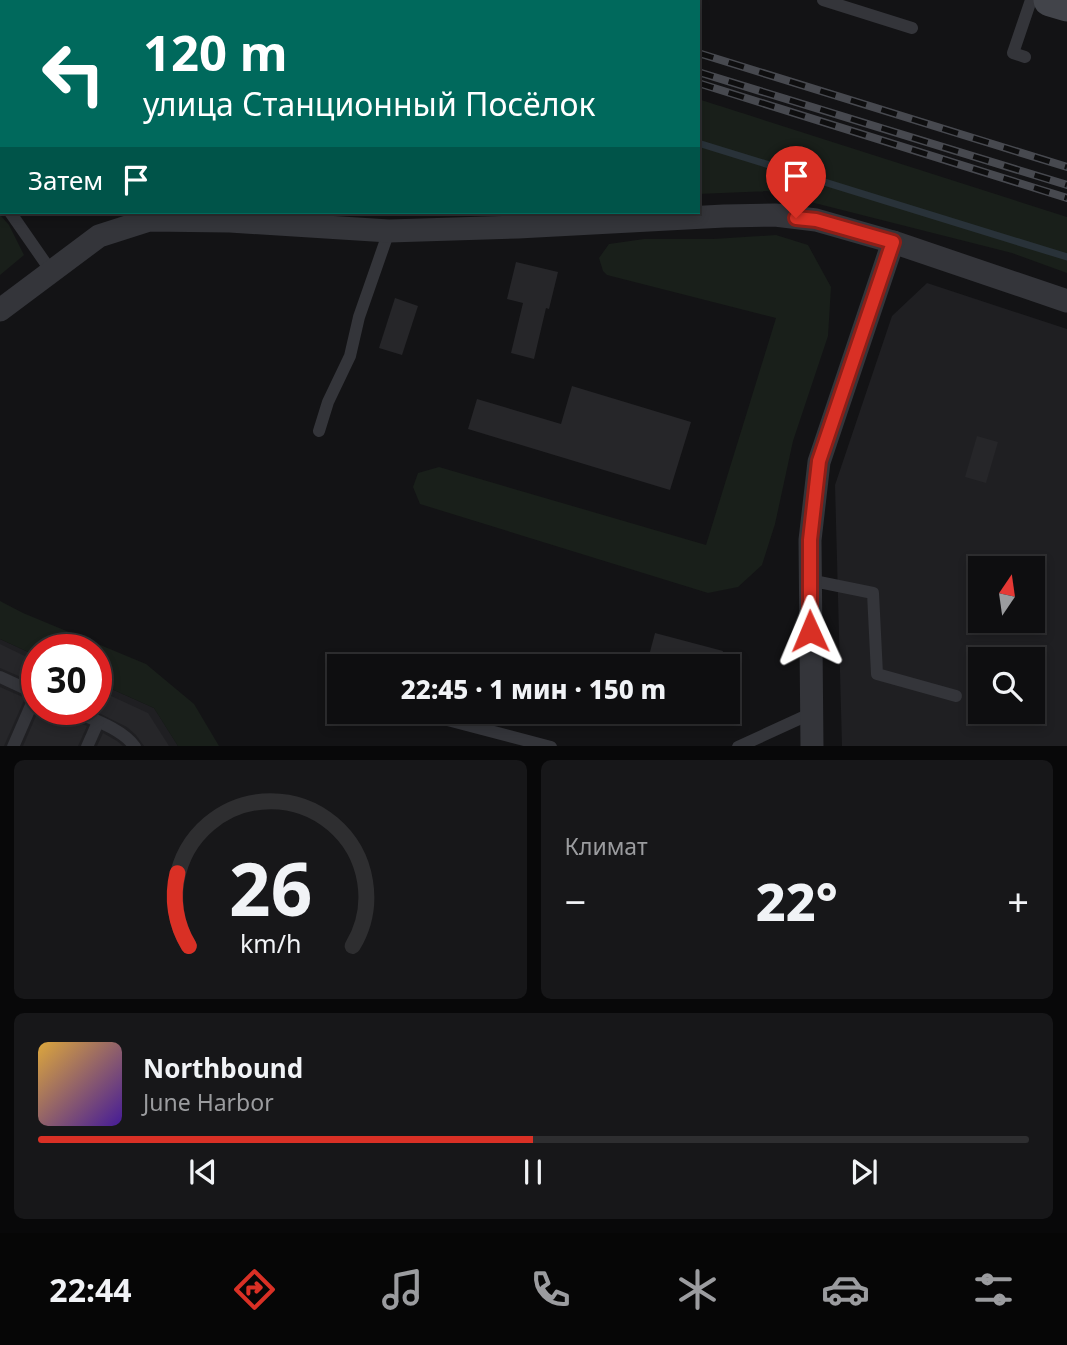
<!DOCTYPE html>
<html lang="ru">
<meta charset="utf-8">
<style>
:root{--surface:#0e0e10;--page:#171719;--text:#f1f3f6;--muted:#9b9c9f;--line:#2e2e30;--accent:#d93025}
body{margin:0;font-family:"Noto Sans",sans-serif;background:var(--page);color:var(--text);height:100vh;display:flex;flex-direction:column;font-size:26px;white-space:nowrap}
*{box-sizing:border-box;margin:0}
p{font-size:23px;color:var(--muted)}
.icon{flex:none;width:38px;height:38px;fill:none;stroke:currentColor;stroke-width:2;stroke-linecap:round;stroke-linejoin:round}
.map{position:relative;height:746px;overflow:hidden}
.panel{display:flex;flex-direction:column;gap:14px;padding:14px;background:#080809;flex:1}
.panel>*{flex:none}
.top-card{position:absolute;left:0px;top:0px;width:700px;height:214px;box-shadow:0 4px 10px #0003,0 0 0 2px var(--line);background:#00695c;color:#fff;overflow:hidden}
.needle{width:46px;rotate:13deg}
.tools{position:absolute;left:968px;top:556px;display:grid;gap:14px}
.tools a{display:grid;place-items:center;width:77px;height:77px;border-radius:0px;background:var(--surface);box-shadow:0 4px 10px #0003,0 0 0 2px var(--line);font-size:35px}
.speed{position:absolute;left:21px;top:634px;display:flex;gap:14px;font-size:35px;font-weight:700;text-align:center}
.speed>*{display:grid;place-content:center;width:91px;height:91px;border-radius:50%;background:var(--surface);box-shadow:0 4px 10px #0003,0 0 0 2px var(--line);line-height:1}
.speed .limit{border:10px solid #d22;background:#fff;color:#111}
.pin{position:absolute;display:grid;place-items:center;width:60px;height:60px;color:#fff;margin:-72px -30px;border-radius:50% 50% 50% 0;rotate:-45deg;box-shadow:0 0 7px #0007}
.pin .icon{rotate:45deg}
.me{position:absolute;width:77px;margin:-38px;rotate:359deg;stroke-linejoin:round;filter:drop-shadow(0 0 5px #0008)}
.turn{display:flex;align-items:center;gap:24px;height:147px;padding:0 28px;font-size:32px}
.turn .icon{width:91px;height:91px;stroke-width:2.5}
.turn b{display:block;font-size:49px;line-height:60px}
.then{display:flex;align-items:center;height:66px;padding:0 28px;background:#0003;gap:14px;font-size:26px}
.big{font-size:52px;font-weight:800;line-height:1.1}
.panel .card{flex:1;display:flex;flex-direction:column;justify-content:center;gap:10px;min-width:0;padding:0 24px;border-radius:10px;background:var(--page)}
.panel .dial{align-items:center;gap:0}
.dial svg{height:182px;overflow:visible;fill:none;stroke:var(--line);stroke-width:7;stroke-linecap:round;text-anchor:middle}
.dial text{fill:var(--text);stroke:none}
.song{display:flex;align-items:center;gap:21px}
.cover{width:84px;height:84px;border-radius:10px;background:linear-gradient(135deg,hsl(40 70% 55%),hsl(260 70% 35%))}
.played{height:7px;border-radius:4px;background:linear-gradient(90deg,var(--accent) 50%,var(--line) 50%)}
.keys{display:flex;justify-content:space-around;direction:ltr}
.heat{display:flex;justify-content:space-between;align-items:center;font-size:38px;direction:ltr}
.panel .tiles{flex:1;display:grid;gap:14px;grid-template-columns:1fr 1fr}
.card:last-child{grid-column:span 2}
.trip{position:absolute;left:327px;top:654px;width:413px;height:70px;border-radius:0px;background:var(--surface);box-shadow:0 4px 10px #0003,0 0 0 2px var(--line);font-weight:800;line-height:70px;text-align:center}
.tab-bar{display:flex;height:112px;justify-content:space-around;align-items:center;background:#060606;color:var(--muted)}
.tab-bar .icon{width:49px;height:49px}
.tab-bar .active{color:var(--accent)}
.tab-bar b{font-size:32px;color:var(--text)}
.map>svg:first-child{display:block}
</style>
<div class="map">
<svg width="1067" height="747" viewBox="0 0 1067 747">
<rect width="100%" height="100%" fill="#131315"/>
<g fill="#1f1f22" fill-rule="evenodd">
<path d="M927,283L1067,329V746H842L835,485L892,316ZM980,569H1032V621H980ZM980,660H1032V712H980Z"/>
<path d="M0,639L37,656V709H96V682L154,708L178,746H0Z"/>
</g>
<g fill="#191f1a">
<path d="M698,99L1067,217V273L1012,253L767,191L698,194Z"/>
<path d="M0,215L9,225L24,255L0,275Z"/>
<path d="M776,235L808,245L831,287L828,336L793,441L775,524L762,565L738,587L708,593L420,504L413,487L418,473L439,467L706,545L776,318L607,275L603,271L599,258L609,244L644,239H713Z"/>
<path d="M0,601L23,613L146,664L194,704L219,746H178L154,708L96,682V649H37V656L0,639Z"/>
</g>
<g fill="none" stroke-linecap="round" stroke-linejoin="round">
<g stroke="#293239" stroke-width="7">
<path d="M271,0L277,2"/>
<path d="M698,143L1067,257"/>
</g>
</g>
<g fill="#262629">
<path d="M516,262L558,272L549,309L546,308L534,359L511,353L523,303L507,299Z"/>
<path d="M395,298L418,306L402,355L379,348Z"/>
<path d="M572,386L691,422L670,490L468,429L477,399L561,424Z"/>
<path d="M977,436L998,442L986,483L965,477Z"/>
<path d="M655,633L723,651L719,667H646Z"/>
<path d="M0,644L37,662V684L0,668Z"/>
<path d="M0,687L25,698L4,746H0Z"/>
<path d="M96,689L148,713L169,746H144L136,735L127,727L91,709H96Z"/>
<path d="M39,709H60L62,714L65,717L87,726L78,746H23Z"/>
<path d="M103,733L117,741L123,746H97Z"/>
</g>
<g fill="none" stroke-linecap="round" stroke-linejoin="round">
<g stroke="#34353a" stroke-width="12">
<path d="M823,0L912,28"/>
<path d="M1025,57L1013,53L1031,0"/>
<path d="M0,198L2,200"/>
<path d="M10,212L51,271"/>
<path d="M319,431L328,402L350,356L359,317L389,231"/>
<path d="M809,580L873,593L877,674L956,696"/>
<path d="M0,677L37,694"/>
<path d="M69,709C89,718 122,728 135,747"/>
<path d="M417,712L551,747"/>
<path d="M13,747L36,694"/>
<path d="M87,747L98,722"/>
<path d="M738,747L812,713"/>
</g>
<g stroke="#34353a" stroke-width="23">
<path d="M0,310L99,236L149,220L230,221L389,231L518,227L724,216L775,215L816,220L893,242L1067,301"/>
<path d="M812,747L810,540L819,462L893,242"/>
</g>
<path stroke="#42444a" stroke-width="33" d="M1050,0L1067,5"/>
<g stroke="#47494f" stroke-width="8">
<g id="rail">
<path d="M432,0L438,2"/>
<path d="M463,0L469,2"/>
<path d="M525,0L531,2"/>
<path d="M698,53L1067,167"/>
<path d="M698,72L1067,185"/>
<path d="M698,83L1067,198"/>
</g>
</g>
<use href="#rail" stroke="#0e0e0f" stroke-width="5" stroke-dasharray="16" stroke-linecap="butt"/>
</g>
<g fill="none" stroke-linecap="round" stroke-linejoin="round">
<g stroke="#8d1f18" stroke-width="18">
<path id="route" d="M796,218L816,220L893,242L819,461L810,540V631"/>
</g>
<use href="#route" stroke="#d93025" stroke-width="12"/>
</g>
</svg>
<div class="tools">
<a><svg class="needle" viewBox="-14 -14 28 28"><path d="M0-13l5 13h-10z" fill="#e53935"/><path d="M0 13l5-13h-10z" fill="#9b9c9f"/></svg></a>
<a><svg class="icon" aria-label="search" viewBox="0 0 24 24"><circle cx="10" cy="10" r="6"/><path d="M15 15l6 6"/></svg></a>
</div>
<div class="speed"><div class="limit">30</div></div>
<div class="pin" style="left:796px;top:218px;background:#d93025"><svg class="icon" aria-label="arrive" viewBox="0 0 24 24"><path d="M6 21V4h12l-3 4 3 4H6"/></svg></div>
<svg class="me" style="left:810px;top:631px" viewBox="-20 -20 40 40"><path d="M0-17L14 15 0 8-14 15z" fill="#d93025" stroke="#fff" stroke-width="4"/></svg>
<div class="trip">22:45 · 1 мин · 150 m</div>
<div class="top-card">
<div class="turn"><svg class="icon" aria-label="left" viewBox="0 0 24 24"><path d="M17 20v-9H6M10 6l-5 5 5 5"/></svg><div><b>120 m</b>улица Станционный Посёлок</div></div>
<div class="then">Затем<svg class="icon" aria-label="arrive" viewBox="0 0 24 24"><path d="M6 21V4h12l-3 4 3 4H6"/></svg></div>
</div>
</div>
<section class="panel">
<div class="tiles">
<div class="card dial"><svg viewBox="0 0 100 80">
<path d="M14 69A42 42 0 1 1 86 69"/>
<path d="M14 69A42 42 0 0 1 9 37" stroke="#d93025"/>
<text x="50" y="56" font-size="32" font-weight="700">26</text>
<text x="50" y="72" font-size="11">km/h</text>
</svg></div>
<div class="card"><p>Климат</p>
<div class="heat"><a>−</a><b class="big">22°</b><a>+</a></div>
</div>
<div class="card">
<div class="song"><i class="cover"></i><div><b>Northbound</b><p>June Harbor</p></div></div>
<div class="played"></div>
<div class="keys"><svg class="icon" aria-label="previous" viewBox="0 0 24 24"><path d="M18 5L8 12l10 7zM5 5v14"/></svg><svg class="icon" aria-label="pause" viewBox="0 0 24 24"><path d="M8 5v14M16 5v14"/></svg><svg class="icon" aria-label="next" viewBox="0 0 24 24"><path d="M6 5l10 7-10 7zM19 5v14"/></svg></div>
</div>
</div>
</section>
<nav class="tab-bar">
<b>22:44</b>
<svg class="icon active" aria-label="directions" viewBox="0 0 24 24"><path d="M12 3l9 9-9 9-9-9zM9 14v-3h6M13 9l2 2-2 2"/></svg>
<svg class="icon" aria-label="music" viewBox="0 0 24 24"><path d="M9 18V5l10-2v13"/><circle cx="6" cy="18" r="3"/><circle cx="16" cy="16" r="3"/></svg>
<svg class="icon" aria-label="phone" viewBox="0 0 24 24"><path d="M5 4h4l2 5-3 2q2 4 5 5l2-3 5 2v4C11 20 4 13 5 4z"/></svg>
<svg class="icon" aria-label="climate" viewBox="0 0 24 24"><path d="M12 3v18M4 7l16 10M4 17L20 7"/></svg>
<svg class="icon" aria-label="car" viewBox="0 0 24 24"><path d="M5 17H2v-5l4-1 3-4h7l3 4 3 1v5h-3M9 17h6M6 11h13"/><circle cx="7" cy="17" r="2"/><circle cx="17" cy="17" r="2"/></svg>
<svg class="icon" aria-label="filters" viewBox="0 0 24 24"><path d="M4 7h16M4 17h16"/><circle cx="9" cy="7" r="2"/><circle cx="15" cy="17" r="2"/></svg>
</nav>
